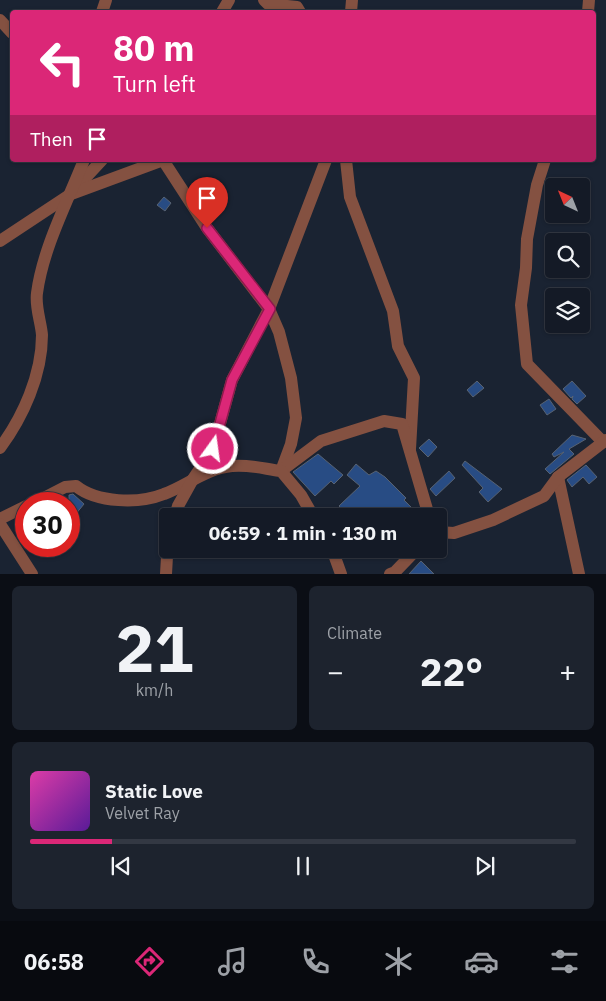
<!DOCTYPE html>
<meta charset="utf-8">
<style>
:root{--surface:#141a26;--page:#1d232e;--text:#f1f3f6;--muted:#9da1a7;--line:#333843;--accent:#db2777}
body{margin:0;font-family:"IBM Plex Sans",sans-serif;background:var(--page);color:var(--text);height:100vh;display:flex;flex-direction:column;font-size:19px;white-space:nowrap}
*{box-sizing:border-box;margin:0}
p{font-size:16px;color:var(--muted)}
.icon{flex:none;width:28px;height:28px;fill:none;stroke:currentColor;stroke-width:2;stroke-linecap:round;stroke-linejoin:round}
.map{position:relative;height:574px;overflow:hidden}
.side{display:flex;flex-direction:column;gap:12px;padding:12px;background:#0b0e15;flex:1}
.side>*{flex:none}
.hud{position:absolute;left:10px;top:10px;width:586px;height:152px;border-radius:5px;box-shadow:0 1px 4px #0004,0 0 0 1px var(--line);background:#db2777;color:#fff;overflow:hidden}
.needle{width:32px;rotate:317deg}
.fabs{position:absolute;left:545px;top:178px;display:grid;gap:10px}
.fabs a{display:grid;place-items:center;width:45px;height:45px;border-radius:5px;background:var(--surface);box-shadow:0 1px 4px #0004,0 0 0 1px var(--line);font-size:25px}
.speed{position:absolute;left:15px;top:492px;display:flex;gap:10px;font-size:25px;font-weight:700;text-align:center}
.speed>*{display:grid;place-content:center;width:65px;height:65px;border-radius:50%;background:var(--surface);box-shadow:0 1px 4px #0004,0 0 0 1px var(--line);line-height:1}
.speed .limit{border:8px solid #d22;background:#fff;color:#111}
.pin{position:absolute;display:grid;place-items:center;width:42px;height:42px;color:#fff;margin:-51px -21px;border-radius:50% 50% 50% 0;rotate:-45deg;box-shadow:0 0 5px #0007}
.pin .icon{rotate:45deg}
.me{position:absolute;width:55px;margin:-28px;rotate:14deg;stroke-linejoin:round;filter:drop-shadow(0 0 4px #0008)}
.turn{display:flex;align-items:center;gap:18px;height:105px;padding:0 20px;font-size:22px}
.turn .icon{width:65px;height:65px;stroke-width:2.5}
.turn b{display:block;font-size:35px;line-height:42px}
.then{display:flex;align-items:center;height:48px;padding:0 20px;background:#0003;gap:10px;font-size:19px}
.big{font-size:38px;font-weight:700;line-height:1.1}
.side .tile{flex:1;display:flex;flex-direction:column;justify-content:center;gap:8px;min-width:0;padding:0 18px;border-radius:8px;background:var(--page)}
.side .dial{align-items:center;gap:0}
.dial b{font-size:65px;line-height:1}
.song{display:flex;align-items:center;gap:15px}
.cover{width:60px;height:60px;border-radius:8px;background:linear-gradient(135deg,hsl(320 70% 55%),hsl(270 70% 35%))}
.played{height:5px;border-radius:2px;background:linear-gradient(90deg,var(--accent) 15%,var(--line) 15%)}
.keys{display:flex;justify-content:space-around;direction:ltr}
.heat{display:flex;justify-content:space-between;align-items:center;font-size:28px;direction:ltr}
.side .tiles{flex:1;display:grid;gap:12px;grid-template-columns:1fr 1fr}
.tile:last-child{grid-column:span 2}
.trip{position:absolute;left:159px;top:508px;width:288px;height:50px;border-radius:5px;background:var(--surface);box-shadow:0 1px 4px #0004,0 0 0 1px var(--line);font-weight:700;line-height:50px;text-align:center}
.menu{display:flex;height:80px;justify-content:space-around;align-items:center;background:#080a0f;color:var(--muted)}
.menu .icon{width:35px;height:35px}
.menu .current{color:var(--accent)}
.menu b{font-size:22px;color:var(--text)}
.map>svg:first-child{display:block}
</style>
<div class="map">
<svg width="606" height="574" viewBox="0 0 606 574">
<rect width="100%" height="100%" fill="#1a2332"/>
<g fill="#284c84" stroke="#576272">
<path d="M164,197L171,203L165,211L157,205Z"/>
<path d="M477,381L484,388L473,397L467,390Z"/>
<path d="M572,381L586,396L577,404L572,399L573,396L571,398L563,389Z"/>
<path d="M549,399L556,409L547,415L540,405Z"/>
<path d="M572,435L586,439L569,449L574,454L550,474L545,469L564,452L554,457L552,454Z"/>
<path d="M429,439L437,447L428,457L419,448Z"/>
<path d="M318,454L343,475L334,484L331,481L315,496L293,472Z"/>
<path d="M465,461L502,489L488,502L479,492L483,488L462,465Z"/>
<path d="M356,464L369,475L376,471L385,477L406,498L404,500L415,511L410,516H349L339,506L360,486L347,475Z"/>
<path d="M586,465L597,477L589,484L583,477L572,487L567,480Z"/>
<path d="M449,471L455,478L436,496L430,489Z"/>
<path d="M73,494L84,504L75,515L69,510V495Z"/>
<path d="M421,561L434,574H409Z"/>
</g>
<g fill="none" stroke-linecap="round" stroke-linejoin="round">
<g stroke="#845141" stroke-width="12">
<path d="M264,0L268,4L297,7L300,12"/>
<path d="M102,12L106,0"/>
<path d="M222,12L229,0"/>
<path d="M351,12L352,0"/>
<path d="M588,12L589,0"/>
<path d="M0,20L12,33"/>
<path d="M163,160L207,228L269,309L279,332L291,378L296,418L291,444L281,471"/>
<path d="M346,160L350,197L393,311L398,346L414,378L410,449"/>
<path d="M545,160L537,185L527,239L526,268L521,305L527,364L603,442"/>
<path d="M76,188L102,160"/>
<path d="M0,241L71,194L163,160"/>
<path d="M0,448C23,417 42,375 42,335C41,322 35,307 37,293C43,248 67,203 84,160"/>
<path d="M281,471L321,441L384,421L402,424L429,516"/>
<path d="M558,477L579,574"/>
<path d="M32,504L65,487L76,486C97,503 139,504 164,494C186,486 207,468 232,466C248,464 265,469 281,471L301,495L313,516"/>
<path d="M175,516L178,506L193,479L213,449L232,380L269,309L326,160"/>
<path d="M0,519L26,506"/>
<path d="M0,524L32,574"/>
<path d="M438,532L454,533L493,520L544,496L558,477L606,440"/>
<path d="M332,549L341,574"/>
<path d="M166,574L168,539"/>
<path d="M390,574L395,572L417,549"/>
</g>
</g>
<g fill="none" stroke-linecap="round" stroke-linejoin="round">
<g stroke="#8e194d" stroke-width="12">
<path id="route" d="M207,228L270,309L232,380L213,449"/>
</g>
<use href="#route" stroke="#db2777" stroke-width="9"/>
</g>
</svg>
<div class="fabs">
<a><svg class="needle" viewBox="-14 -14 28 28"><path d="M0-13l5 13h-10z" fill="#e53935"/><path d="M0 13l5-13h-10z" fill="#9da1a7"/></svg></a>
<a><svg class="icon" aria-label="search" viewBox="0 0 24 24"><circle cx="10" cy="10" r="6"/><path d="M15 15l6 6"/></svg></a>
<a><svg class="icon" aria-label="layers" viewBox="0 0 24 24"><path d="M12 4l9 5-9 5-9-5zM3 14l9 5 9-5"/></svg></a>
</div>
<div class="speed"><div class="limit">30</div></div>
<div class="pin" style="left:207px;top:228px;background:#d93025"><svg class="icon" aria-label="arrive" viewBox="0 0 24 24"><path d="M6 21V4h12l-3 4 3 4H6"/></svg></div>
<svg class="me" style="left:213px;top:449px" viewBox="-20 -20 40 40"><circle r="17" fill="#db2777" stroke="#fff" stroke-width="3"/><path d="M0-11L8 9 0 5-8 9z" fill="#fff"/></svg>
<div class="trip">06:59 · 1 min · 130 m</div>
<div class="hud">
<div class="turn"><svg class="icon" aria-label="left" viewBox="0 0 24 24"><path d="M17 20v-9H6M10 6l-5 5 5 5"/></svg><div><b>80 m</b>Turn left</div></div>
<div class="then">Then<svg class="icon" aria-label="arrive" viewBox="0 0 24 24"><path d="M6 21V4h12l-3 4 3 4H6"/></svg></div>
</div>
</div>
<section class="side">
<div class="tiles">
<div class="tile dial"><b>21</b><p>km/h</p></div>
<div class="tile"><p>Climate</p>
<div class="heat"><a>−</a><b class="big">22°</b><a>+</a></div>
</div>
<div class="tile">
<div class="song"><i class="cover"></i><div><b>Static Love</b><p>Velvet Ray</p></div></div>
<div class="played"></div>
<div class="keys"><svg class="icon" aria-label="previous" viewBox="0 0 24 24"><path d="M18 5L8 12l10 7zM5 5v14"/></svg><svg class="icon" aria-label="pause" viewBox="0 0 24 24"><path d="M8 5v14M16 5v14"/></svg><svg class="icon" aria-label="next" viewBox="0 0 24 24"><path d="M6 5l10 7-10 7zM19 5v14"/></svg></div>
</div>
</div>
</section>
<nav class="menu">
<b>06:58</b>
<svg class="icon current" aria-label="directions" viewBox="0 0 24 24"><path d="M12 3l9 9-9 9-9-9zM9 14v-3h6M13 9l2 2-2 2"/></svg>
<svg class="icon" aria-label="music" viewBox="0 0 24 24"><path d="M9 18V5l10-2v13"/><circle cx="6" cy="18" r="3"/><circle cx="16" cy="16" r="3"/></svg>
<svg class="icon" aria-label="phone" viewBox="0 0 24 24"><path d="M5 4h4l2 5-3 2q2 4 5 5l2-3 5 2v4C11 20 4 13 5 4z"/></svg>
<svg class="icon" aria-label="climate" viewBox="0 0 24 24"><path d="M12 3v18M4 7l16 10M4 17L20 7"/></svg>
<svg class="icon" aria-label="car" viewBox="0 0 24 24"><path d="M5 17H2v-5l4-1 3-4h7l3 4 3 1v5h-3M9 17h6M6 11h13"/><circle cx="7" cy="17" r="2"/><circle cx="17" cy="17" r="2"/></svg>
<svg class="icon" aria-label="filters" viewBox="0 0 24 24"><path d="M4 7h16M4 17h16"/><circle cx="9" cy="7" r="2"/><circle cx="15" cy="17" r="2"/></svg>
</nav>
